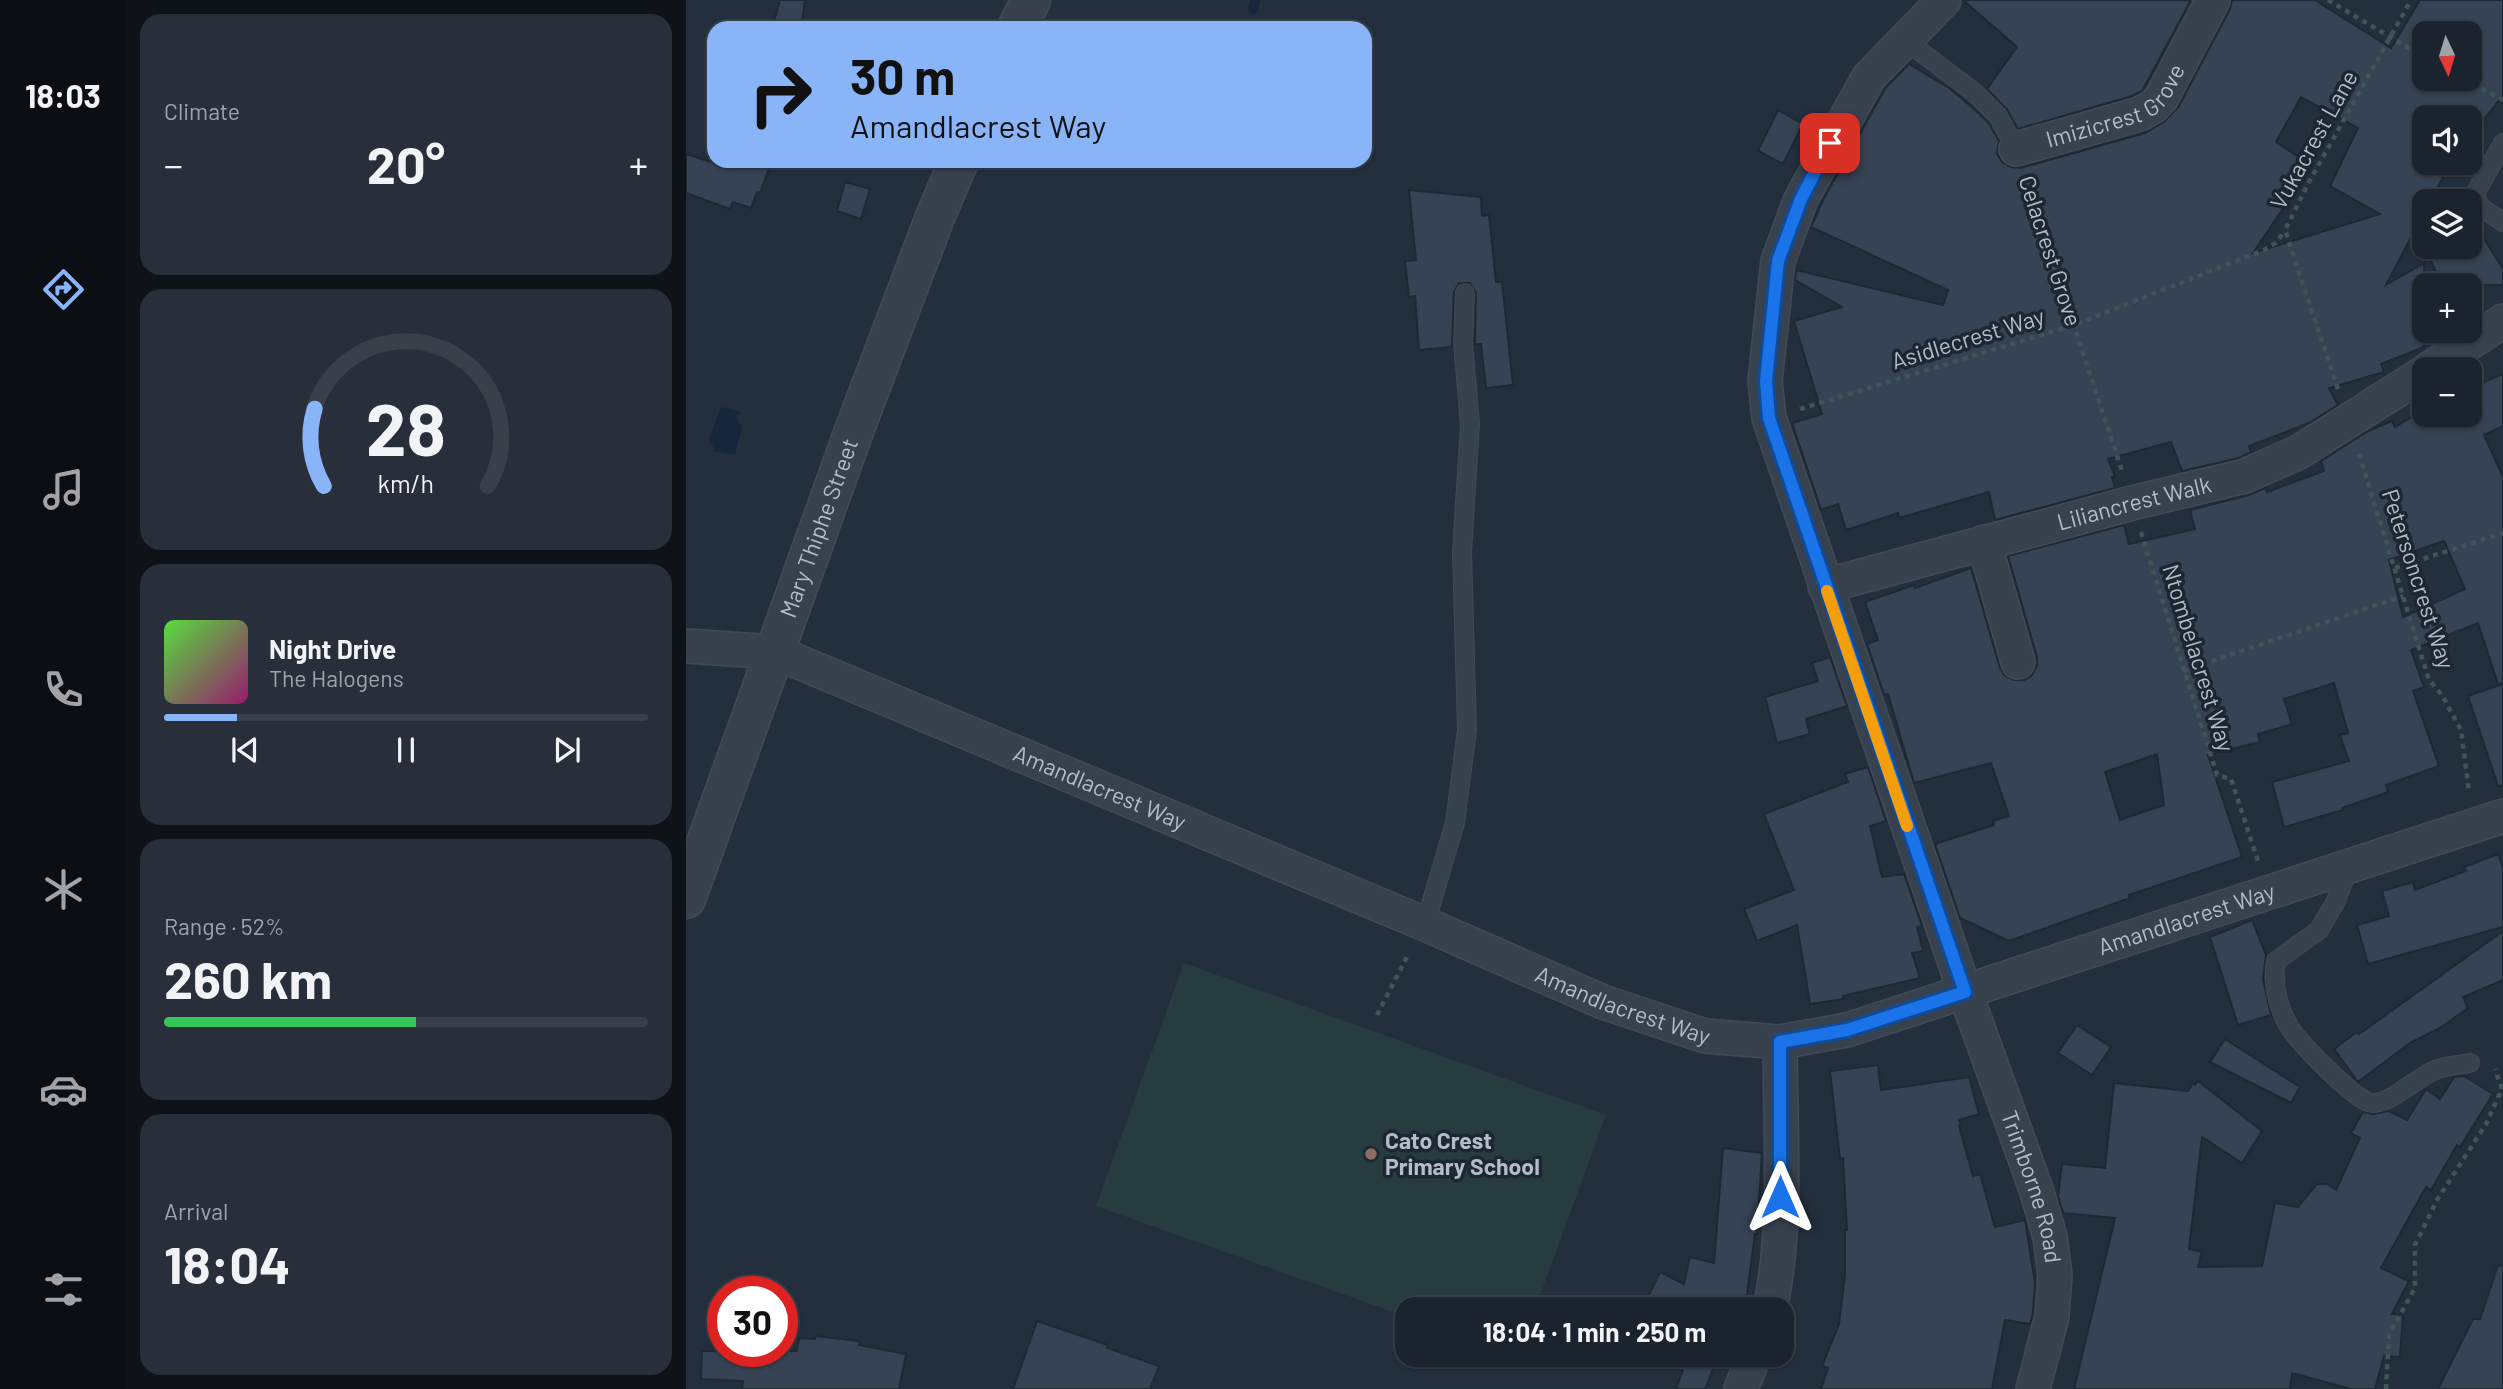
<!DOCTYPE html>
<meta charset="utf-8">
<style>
:root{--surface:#1b232e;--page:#282f3a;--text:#f1f3f6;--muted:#a0a4aa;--line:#39404a;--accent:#8ab4f8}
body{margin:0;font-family:Barlow,sans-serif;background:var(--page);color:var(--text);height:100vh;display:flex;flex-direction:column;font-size:26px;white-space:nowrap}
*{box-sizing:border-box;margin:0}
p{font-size:23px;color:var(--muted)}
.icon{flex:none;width:38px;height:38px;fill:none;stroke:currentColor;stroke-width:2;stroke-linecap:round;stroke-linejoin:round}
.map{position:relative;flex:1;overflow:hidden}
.details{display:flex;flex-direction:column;gap:14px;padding:14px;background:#0f1319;width:560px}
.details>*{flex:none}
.banner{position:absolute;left:21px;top:21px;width:665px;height:147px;border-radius:21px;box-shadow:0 2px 5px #0004,0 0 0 2px var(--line);background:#8ab4f8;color:#111;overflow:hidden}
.needle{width:46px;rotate:176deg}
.fabs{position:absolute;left:1726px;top:21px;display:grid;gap:14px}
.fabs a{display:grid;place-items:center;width:70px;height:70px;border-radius:14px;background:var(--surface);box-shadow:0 2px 5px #0004,0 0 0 2px var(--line);font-size:35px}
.speed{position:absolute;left:21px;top:1276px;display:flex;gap:14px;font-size:35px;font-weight:700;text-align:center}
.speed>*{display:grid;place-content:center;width:91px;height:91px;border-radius:50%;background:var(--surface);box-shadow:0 2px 5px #0004,0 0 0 2px var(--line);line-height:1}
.speed .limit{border:10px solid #d22;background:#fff;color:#111}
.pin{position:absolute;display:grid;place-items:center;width:60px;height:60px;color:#fff;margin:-30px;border-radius:14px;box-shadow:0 4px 10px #0006}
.me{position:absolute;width:77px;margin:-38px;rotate:0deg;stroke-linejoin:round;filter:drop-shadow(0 0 5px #0008)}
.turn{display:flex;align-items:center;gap:24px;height:147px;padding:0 28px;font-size:32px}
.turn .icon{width:91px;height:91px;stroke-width:2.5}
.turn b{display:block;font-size:49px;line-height:60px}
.big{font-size:52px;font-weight:700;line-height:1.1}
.details .card{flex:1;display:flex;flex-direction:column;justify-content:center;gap:10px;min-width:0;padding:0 24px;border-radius:21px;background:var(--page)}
.details .dial{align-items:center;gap:0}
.dial svg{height:182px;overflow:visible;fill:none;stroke:var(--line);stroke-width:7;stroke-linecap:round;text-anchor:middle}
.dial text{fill:var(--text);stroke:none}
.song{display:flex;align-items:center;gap:21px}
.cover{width:84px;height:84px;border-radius:10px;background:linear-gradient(135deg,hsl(110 70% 55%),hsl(320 70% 35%))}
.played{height:7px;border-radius:4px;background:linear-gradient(90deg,var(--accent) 15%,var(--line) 15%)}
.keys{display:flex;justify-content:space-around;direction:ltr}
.heat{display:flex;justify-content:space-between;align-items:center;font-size:38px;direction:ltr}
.charge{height:10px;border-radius:5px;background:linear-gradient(90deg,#34c759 52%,var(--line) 0)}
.trip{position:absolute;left:709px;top:1297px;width:399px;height:70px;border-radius:21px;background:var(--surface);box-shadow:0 2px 5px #0004,0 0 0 2px var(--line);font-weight:700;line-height:70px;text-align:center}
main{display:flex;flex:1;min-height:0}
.dock{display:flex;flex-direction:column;width:126px;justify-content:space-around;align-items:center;background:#0b0e12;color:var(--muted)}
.dock .icon{width:49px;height:49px}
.dock .current{color:var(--accent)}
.dock b{font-size:32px;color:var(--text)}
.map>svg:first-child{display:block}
</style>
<main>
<nav class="dock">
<b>18:03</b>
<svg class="icon current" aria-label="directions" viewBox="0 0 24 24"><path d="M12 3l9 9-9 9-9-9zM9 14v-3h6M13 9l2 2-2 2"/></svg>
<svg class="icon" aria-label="music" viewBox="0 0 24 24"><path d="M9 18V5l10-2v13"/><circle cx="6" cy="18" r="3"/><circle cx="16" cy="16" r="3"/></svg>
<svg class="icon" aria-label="phone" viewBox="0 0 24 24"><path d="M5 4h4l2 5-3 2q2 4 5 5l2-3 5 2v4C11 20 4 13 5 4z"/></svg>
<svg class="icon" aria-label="climate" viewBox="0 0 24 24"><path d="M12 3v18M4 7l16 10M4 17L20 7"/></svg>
<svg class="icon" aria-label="car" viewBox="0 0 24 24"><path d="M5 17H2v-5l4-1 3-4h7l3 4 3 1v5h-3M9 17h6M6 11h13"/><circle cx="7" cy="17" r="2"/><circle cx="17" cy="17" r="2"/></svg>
<svg class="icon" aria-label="filters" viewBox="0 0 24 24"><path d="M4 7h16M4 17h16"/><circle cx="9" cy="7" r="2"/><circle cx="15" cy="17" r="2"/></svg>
</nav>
<section class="details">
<div class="card"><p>Climate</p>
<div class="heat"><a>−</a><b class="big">20°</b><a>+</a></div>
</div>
<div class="card dial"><svg viewBox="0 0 100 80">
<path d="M14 69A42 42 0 1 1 86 69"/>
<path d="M14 69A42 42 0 0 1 10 35" stroke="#8ab4f8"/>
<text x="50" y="56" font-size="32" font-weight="700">28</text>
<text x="50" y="72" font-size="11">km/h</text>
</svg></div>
<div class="card">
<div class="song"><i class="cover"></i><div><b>Night Drive</b><p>The Halogens</p></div></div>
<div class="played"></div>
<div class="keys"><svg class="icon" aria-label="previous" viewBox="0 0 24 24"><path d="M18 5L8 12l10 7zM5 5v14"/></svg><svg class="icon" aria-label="pause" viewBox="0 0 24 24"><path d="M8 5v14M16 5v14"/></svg><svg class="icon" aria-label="next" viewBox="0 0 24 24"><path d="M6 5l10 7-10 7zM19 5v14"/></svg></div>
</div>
<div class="card"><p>Range · 52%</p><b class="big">260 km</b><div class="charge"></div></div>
<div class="card"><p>Arrival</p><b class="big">18:04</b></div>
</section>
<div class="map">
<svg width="1817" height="1389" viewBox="0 0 1817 1389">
<rect width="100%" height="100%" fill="#242f3e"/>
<path fill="#263c3f" d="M498,963L920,1115L849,1309H721V1317L410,1206Z"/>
<path fill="#17263c" d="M35,407L55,412L51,418L56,428L49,455L28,451L26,443L23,439Z"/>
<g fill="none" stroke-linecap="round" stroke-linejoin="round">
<path stroke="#17263c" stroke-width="10" d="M567,9L569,0"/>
</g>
<g fill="#364354" stroke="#1f2835" stroke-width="2" fill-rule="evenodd">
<path d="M94,0H119L115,28H86Z"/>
<path d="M1277,0H1502L1504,2L1456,91L1446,96L1332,129L1320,108L1301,89L1331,47Z"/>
<path d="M1546,0H1629L1705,48L1734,0H1817V95L1783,139V117H1738V163H1765L1744,201H1738V213L1700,285L1738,263V347L1695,364L1698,372L1643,388L1652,405L1623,423L1563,446L1565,452L1553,458L1496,471L1485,442L1422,459L1429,476L1426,477L1429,488L1309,520L1303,492L1213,518L1212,513L1160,530L1152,504L1135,510L1106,423L1136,414L1108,321L1156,307L1109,280L1110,270L1257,305L1262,290L1125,227L1138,198L1200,87L1223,64L1263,88L1287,108L1303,123L1313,141L1311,154L1316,162L1325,167L1335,168L1459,133L1478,122L1493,106L1544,9ZM1738,33H1783V79H1738ZM1615,97L1672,128L1644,186L1694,214L1567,253L1626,166L1590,142Z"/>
<path d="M1092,110L1117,124L1097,164L1072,151Z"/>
<path d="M0,154L25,162L86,161L74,193L71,192L65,208L47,202L44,209L0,193Z"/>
<path d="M159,182L184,189L175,219L151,211Z"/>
<path d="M723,190L795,197L796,216L803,215L810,282H816L827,385L800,388L795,344H789L790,293L784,283H773L768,292L766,347L733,350L729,296L723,297L719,261L730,260Z"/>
<path d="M1792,229L1817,269V285H1756L1744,259L1764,247H1783V235Z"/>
<path d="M1817,374V426L1798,435L1817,477V683L1812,684L1792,623L1725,650L1738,687L1727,691L1753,766L1700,785L1702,792L1656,808L1657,810L1598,827L1586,782L1663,761L1654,735L1662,733L1648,683L1598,699L1606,724L1572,734L1574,742L1522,755L1556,857L1443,895L1444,898L1323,941L1274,918L1249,844L1308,825L1307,821L1323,816L1305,763L1228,783L1202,694L1198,695L1181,644L1192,640L1179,602L1228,585L1229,588L1285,568L1314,668L1318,675L1327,680H1338L1346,675L1351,666V657L1322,556L1438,525L1443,544L1509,529L1504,510L1563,495L1579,488L1581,492L1638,471L1635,461L1682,431L1706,421L1709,427L1738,409V415H1783V388ZM1758,541L1779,589L1717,617L1703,560ZM1471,754L1478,805L1434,820L1419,772Z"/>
<path d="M1144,657L1161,706L1120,719L1124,734L1091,743L1079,697L1132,681L1126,663Z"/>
<path d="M1817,684V785L1812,786L1782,696Z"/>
<path d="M1182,767L1200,821L1184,826L1196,877L1218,874L1236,926L1231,927L1237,951L1226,953L1234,978L1157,996L1158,999L1124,1004L1111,925L1071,941L1058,909L1108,890L1078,814L1162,782L1159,774Z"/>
<path d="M1812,854L1817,868V927L1682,964L1671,925L1703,916L1696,891L1727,882L1729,890L1780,871L1778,867Z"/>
<path d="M1566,920L1580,955L1577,979L1585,1015L1552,1025L1524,937Z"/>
<path d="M1817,931V980L1777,997L1782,1008L1754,1028L1724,1043L1672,1082L1648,1049L1671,1032L1673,1034Z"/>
<path d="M1391,1025L1425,1047L1406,1075L1372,1053Z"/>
<path d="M1539,1039L1614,1087L1605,1103L1524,1062Z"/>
<path d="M1192,1065L1195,1090L1283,1077L1293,1114L1273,1120L1275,1125L1273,1126L1287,1176L1294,1174L1309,1227L1339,1220L1349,1283L1347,1313L1344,1324L1319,1320L1306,1389H1135L1142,1368L1136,1366L1153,1324L1159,1275V1230H1161L1157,1158L1154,1159L1144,1071Z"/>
<path d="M1778,1076L1807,1094L1774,1147L1771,1145L1745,1190L1740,1187L1695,1268L1723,1281L1706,1314L1717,1315L1714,1357L1698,1356L1689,1389H1665L1606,1373L1604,1389H1388L1429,1218L1377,1213L1372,1196L1376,1164L1419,1168L1428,1083L1502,1091L1507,1083L1509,1085L1512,1081L1576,1131L1556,1163L1516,1137L1503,1249L1516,1252L1512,1267L1576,1266L1589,1203L1612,1207L1631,1184H1641L1650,1190L1674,1138L1665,1133L1677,1112L1687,1114L1703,1111L1721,1120L1740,1089L1754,1099L1768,1077Z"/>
<path d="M1037,1148L1076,1153L1071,1234H1069L1059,1309H956L974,1272L998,1284L1004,1257L1028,1263Z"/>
<path d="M1812,1265L1817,1266V1389H1752L1787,1319H1794Z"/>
<path d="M351,1321L422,1345L421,1348L473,1366L464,1389H327Z"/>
<path d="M129,1336L174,1341L173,1345L220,1354L213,1389H56L57,1381L15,1379L16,1351H111L113,1338L129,1339Z"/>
<path d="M1003,1354H1033L1019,1389H990Z"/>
</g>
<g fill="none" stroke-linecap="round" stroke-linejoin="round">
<g stroke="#414a57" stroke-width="20">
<g id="service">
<path d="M1219,40L1289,93L1312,116L1330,149"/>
<path d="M1817,143L1789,194L1793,206L1817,222"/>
<path d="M1663,866L1650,901L1633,930L1590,961C1586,983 1592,1009 1604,1028C1614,1043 1670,1102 1686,1103C1706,1104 1731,1076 1752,1069C1762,1066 1773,1065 1784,1063"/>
<path d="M739,924L769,823L781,730L776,552L784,424L777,343L779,293"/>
</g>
</g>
<g stroke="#414a57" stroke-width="36">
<g id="minor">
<path id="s1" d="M1258,0L1183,77L1115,199L1092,261L1079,381L1083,418L1279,992L1351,1192L1364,1237L1369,1275L1366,1316L1347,1389"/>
<path id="s2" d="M1330,149L1454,114L1468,106L1476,97L1527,0"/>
<path d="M1743,369L1817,321"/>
<path d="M1298,542L1332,662"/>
<path id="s3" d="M1139,586L1446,503L1559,476L1613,452L1738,373"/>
<path id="s4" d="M0,646L89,652L739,924L917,1002L1019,1036L1094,1042L1161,1030L1817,816"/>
<path d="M1084,1309C1102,1227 1094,1127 1094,1042"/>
<path d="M1055,1389L1069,1354"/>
</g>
</g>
<g stroke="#414a57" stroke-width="41">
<g id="tertiary">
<path d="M331,28L345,0"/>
<path id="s5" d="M0,899L168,431L249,217L273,161"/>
</g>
</g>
<g stroke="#3f5557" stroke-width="4.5" stroke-dasharray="5 5" stroke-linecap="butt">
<path d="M1642,0L1738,57"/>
<path d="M1778,79L1817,100"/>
<path d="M1340,180L1437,474"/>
<path d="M1652,389L1599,230L1623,182L1725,0"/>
<path d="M1114,409L1388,325L1578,250L1591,242L1598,231"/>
<path d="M1673,454L1743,680L1756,695L1775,730L1783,792"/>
<path d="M1455,532L1531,775L1545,779L1572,861"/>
<path d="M1709,568L1817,533"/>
<path d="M1497,671L1717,596"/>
<path d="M691,1015L723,953"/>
<path d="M1700,1389L1703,1335L1729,1288V1245L1751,1200L1800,1124L1816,1089L1809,1069"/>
</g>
<use href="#service" stroke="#38414e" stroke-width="18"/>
<use href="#minor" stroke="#38414e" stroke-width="33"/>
<use href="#tertiary" stroke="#38414e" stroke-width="38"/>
</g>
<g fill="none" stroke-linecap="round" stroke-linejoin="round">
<g stroke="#114b97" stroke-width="18">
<path id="route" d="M1094,1197V1042L1161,1030L1279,992L1083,418L1080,381L1092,261L1115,199L1144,143"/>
</g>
<use href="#route" stroke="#1a73e8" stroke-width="12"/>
<path stroke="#f59e0b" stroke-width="12" d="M1141,591L1221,826"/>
</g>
<circle fill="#8d6e63" stroke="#1d2633" stroke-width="2.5" cx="685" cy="1154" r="7"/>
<g text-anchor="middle" stroke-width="7" stroke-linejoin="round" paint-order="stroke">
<g font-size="23" fill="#b4bcc9" stroke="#1d2633">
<text dy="8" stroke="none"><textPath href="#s2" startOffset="112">Imizicrest Grove</textPath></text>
<text transform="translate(1628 140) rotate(-61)" y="8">Vukacrest Lane</text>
<text transform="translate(1364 251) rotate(72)" y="8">Celacrest Grove</text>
<text transform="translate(1282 339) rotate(-17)" y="8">Asidlecrest Way</text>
<text dy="8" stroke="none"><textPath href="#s3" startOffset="320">Liliancrest Walk</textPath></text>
<text dy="8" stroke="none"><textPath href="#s5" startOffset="394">Mary Thiphe Street</textPath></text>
<text transform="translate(1732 579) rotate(72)" y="8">Petersoncrest Way</text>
<text transform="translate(1512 658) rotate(73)" y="8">Ntombelacrest Way</text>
<text dy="8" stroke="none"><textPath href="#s4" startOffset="441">Amandlacrest Way</textPath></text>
<text dy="8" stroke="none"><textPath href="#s4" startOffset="1596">Amandlacrest Way</textPath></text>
<text dy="8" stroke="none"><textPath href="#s4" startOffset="1008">Amandlacrest Way</textPath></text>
<text dy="8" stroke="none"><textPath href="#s1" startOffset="1284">Trimborne Road</textPath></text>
</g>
<g font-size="23" font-weight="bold" fill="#b4bcc9" stroke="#1d2633" text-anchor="start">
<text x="699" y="1149">Cato Crest<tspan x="699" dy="26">Primary School</tspan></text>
</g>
</g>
</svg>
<div class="fabs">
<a><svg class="needle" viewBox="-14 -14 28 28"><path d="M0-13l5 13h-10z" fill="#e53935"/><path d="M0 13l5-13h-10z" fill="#a0a4aa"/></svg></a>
<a><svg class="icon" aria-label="sound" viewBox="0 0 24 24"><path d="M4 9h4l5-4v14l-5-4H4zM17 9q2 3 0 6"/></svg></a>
<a><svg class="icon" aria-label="layers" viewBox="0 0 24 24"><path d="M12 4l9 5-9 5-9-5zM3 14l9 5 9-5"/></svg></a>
<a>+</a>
<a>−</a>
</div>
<div class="speed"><div class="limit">30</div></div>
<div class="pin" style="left:1144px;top:143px;background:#d93025"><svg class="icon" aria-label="arrive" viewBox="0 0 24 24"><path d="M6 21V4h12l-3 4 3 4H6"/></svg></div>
<svg class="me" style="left:1094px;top:1197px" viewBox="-20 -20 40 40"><path d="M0-17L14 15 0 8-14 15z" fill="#1a73e8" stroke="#fff" stroke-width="4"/></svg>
<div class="trip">18:04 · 1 min · 250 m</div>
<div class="banner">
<div class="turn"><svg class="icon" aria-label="right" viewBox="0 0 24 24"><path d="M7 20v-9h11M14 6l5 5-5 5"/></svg><div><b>30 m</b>Amandlacrest Way</div></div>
</div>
</div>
</main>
